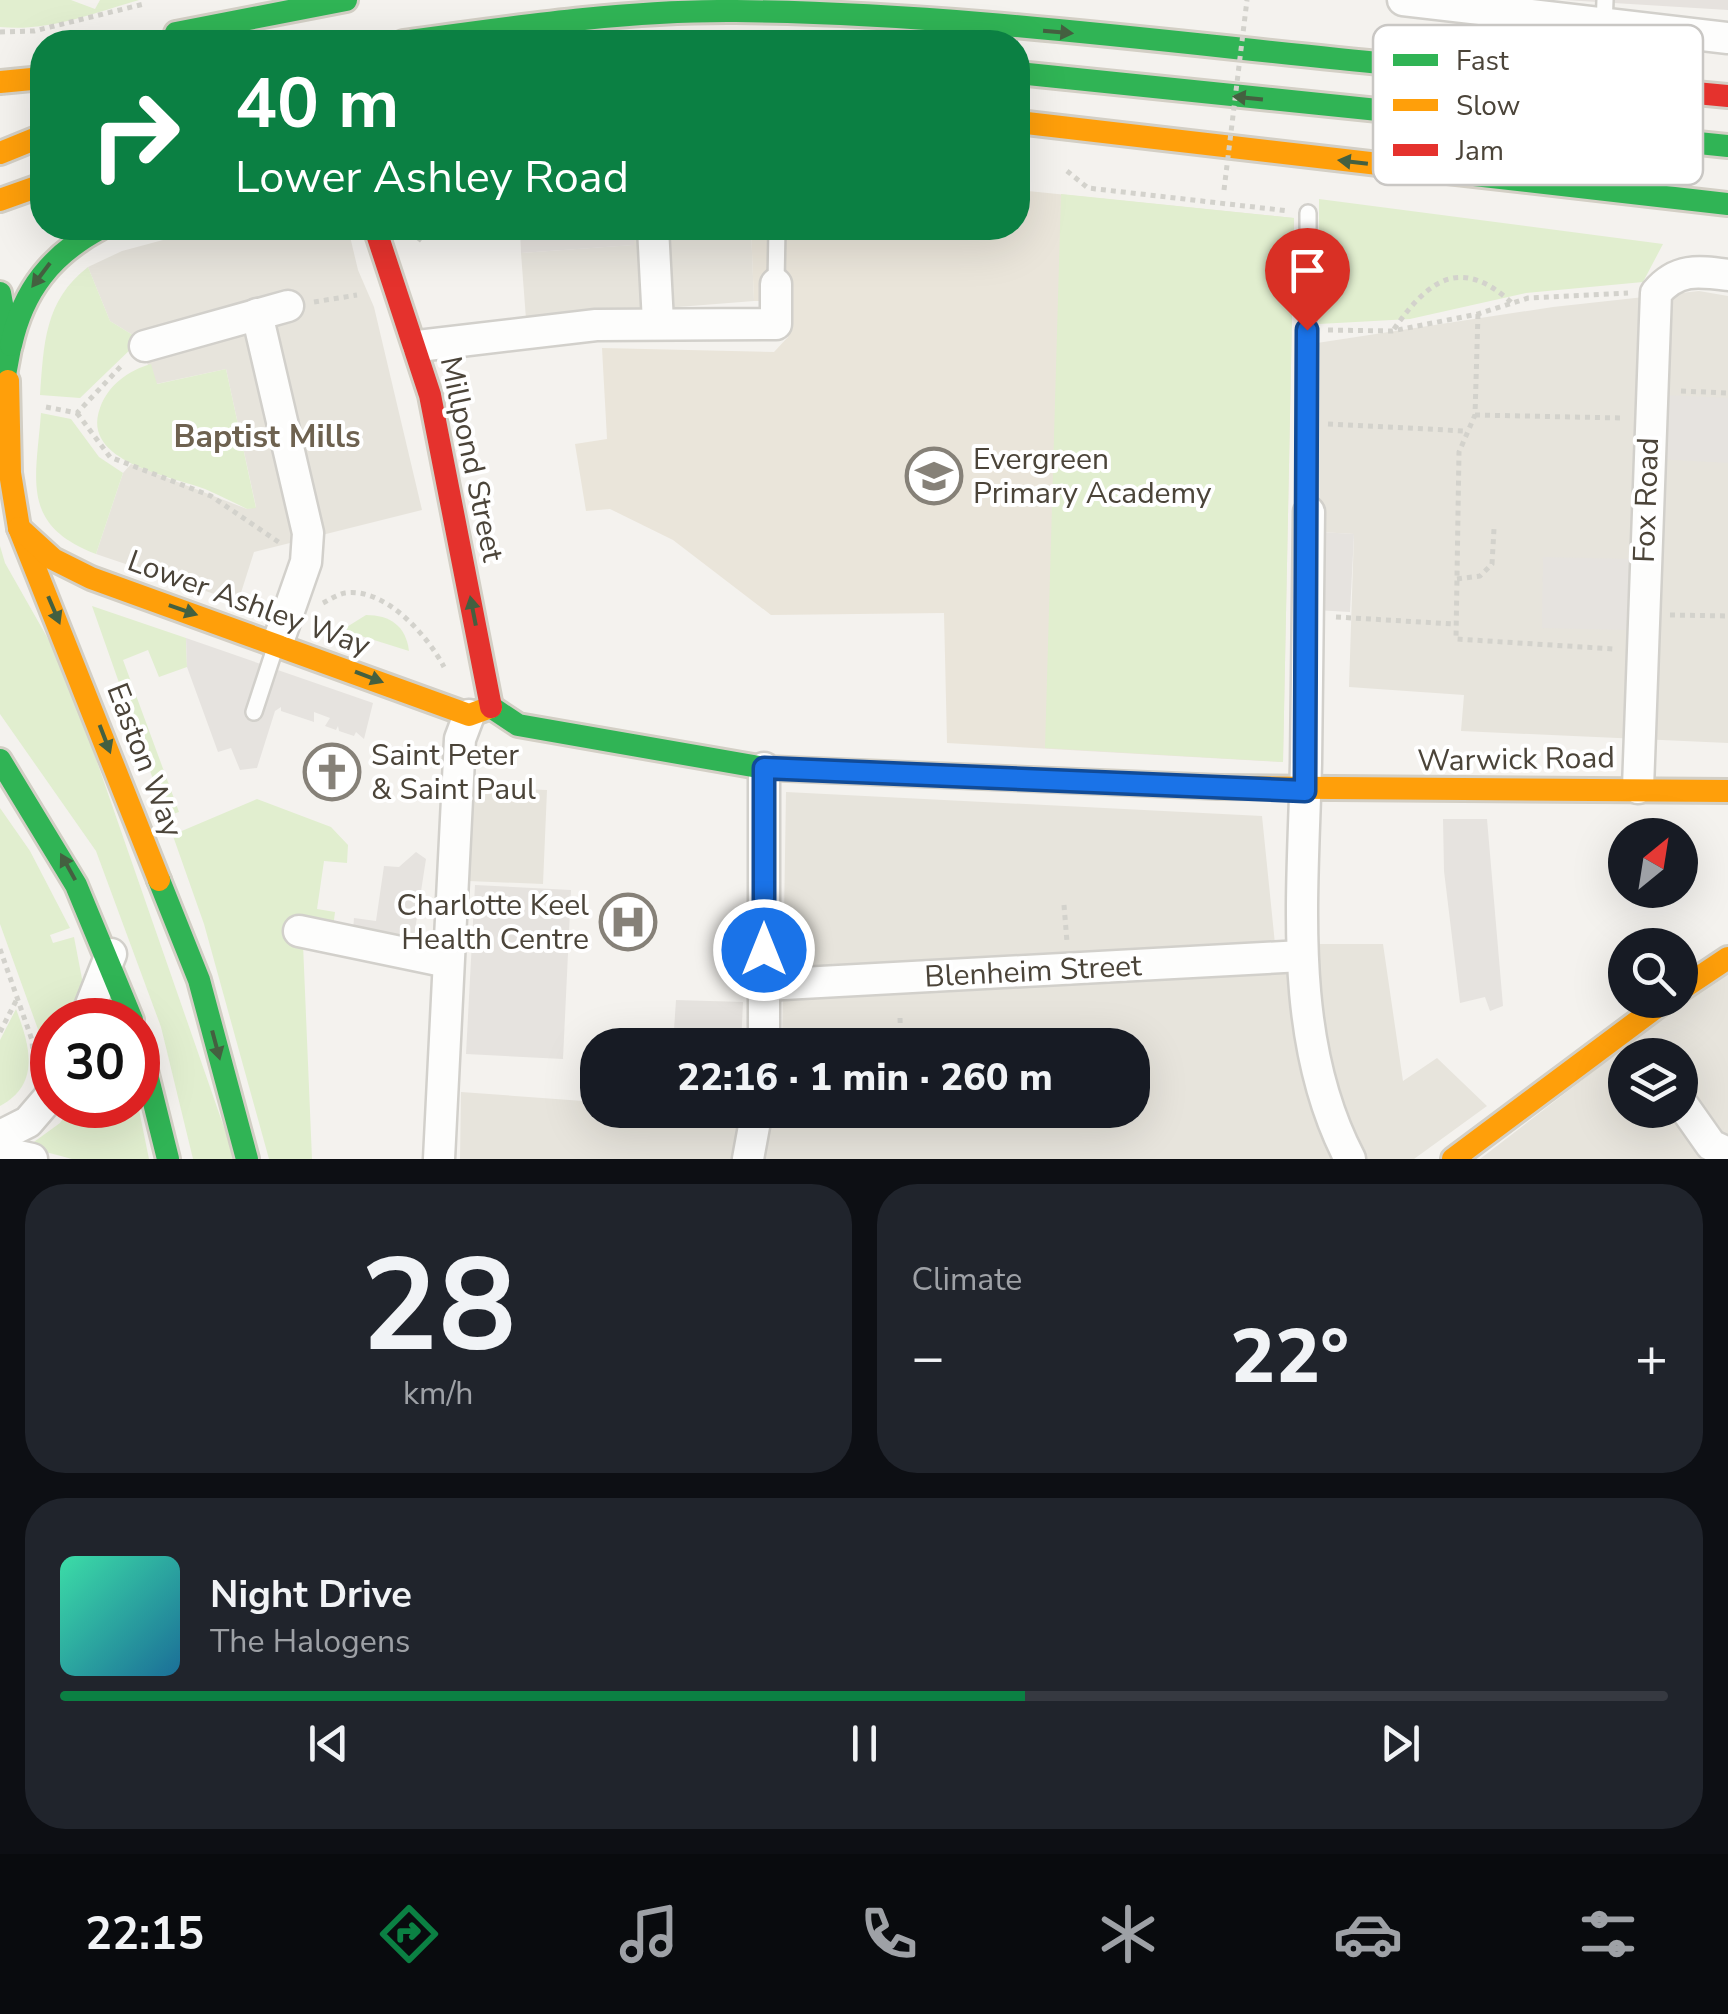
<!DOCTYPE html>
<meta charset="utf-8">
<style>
:root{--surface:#171b24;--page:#20242c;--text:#f1f3f6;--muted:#9ea1a6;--line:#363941;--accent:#0b8043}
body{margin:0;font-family:"Nunito Sans",sans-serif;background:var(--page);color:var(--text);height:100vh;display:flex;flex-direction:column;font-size:38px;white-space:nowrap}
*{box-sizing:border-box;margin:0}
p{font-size:32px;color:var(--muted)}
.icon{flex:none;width:55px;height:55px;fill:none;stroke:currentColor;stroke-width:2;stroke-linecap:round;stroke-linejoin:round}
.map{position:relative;height:1159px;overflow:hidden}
.panel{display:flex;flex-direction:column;gap:25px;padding:25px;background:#0d0f14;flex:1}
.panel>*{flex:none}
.guide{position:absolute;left:30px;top:30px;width:1000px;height:210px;border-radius:40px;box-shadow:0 10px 40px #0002;background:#0b8043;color:#fff;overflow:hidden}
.needle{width:65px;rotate:30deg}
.controls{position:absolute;left:1608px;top:818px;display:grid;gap:20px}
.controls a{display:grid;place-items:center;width:90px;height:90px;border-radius:50%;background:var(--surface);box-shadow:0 10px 40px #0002;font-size:50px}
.speed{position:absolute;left:30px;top:998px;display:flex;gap:20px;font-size:50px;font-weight:700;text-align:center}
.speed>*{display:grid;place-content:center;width:130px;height:130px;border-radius:50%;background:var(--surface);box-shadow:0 10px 40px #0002;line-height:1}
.speed .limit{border:15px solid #d22;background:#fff;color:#111}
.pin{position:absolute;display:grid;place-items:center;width:85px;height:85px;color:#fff;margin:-102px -42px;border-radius:50% 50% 50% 0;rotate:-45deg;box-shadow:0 0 10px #0007}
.pin .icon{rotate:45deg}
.me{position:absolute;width:110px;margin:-55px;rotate:0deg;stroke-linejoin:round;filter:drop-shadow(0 0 8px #0008)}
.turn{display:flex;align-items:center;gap:35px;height:210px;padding:0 40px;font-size:45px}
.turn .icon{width:130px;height:130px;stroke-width:2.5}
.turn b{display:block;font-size:70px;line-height:85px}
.big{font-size:75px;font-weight:800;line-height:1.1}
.panel .tile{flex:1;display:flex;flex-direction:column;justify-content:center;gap:15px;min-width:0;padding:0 35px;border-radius:40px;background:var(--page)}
.panel .dial{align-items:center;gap:0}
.dial b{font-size:130px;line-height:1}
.song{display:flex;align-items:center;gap:30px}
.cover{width:120px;height:120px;border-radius:15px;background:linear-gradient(135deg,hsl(160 70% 55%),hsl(200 70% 35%))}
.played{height:10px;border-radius:5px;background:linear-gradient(90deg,var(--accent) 60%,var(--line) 60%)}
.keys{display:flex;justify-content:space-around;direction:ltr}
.heat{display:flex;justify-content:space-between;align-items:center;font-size:55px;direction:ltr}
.panel .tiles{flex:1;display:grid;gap:25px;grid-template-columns:1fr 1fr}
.tile:last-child{grid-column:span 2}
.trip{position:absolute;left:580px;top:1028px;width:570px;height:100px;border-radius:40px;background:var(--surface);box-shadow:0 10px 40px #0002;font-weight:800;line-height:100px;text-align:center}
.dock{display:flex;height:160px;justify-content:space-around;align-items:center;background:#090b0e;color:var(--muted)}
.dock .icon{width:70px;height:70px}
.dock .current{color:var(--accent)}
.dock b{font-size:45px;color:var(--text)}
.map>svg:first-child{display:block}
</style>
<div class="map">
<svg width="1728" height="1159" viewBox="0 0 1728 1159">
<rect width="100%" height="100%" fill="#f4f2ee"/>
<g fill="#e7e4dc" fill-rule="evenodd">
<path d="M208,228H348L358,270L374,307L422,510L254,552L238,602L96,554L123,473L131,464L247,509L256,507L226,369L156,384L136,337L110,321L88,267L122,251Z"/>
<path d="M634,228H751L754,301L526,319L521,253L633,245Z"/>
<path d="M1699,291L1728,296V743L1461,731L1464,695L1349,687L1354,534L1320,532L1317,343L1553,307Z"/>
<path d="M472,787L547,790L543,884L468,881Z"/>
<path d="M786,792L1262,816L1275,944H1383L1403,1081L1437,1058L1487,1106L1414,1159H460L461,1092L597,1102L598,1110H1132V1045H782Z"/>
<path d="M1728,967V1159H1480ZM1625,1055H1680V1110H1625Z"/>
</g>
<g fill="#e6e2de">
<path d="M1565,0H1728V10Z"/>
<path d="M520,228H634V245L521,253Z"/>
</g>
<path fill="#eae5da" d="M1018,190L1294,218L1283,762L947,743L944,613L771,615L673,540L610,509L586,511L575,444L607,439L602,348L774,352L788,337L789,287L765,301H754L751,228H1018Z"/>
<g fill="#e1eecf">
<path d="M0,0H71L95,9L100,0H139C94,13 48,32 0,27Z"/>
<path d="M1061,194L1294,218L1283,762L1045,748Z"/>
<path d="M1319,199L1663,244L1643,282L1526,293L1410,319L1319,324Z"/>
<path d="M88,267L110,321L136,337V344L80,398L40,395C44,344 44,301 88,267Z"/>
<path d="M151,364L157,384L226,369L256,508L247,509C233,502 219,495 205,489C171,476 80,462 100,408C108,385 129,370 151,364Z"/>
<path d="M41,413L71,419L99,457L123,473L96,554C20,525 36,480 41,413Z"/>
<path d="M0,546L5,563L64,667L235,1159H193L161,1027L96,851L0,714Z"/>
<path d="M92,606L186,638L187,667L159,677L148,650L123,660L179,812L170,815L177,833L257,799L331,827L348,845L347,863L324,861L317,909L335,912L333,928L303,944L312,1159H269L204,924Z"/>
<path d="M366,615C390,615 406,626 409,651L342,630Z"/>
<path d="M0,808L30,851L70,928L50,935L53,943L74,937L83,984L72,1020H52V1062L42,1082L44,1046L0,924Z"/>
<path d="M16,1009C30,1046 41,1084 0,1106V1040Z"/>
<path d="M72,1105H138L149,1159H72L27,1147L60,1123Z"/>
</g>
<g fill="#e6e3df">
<path d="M1663,395L1728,398V463L1659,459Z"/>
<path d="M1320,532L1354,534L1350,612L1315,610Z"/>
<path d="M1543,557L1629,559L1627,630L1542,628Z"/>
<path d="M186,638L373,703L364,739L356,732L354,736L339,731L338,726L336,730L325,726L330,718L314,712V722L281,711V707L275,711L257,768L240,770L231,748L218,752L187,667Z"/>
<path d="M1443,819H1487L1503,1006L1490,1011L1485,997L1460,1003L1444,871Z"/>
<path d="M416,852L426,859L413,943L353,930L354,918L376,921L384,866L399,867Z"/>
<path d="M475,885L571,890L563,1059L466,1054Z"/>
<path d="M676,1000L743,1002L741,1045H673Z"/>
</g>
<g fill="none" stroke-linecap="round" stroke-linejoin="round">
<g stroke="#d2d0cb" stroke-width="20">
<g id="lane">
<path d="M1604,27L1605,0"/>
<path d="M1308,213L1309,512"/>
<path d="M776,284L777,228"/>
<path d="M254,712L274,651"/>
</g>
</g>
<g stroke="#d2d0cb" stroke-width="35">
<g id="street">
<path d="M1403,0L1728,38"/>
<path d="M653,228L658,322"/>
<path d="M257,314L308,533L306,562L278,642"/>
<path d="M145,346L288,306"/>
<path d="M418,346L596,325L776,324V284"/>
<path d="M1309,512C1308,596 1307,680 1306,763C1303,895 1287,1039 1350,1159"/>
<path d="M764,768V1045"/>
<path d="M1638,788L1656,293C1677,268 1698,271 1728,275"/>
<path d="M299,931L448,962"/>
<path d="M765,985L1302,956"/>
<path d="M85,1020L111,954"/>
<path d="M1680,1101L1711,1145L1728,1153"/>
<path d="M0,1136L28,1122L52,1094"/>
<path d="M0,1152L32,1159"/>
<path d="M439,1159L460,739L469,715"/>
<path d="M748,1159L757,1110"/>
</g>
</g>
<g stroke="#d3cfc5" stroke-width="28">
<g id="fast">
<path d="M176,33L346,0"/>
<path d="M403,42C513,27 625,10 736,11C954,13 1173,43 1389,64"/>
<path d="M1018,73L1728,146"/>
<path d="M1430,170L1728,204"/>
<path d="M0,293L10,348L0,402"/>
<path d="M11,345C23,290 52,254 101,228"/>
<path d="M491,707L518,725L764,768L1219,787"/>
<path d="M0,760L76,885L132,1020"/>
<path d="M159,880L199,980L247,1159"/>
<path d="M138,1038L168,1159"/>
</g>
</g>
<g stroke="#d3cfc5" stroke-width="28">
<g id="slow">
<path d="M0,82L42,78"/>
<path d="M1018,122L1430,170"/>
<path d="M0,153L42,136"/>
<path d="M0,200L42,185"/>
<path d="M8,381L10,473L19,528L159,880"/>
<path d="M19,528L53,559L91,578L469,715L491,707"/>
<path d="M1219,787L1728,791"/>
<path d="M1680,990L1728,958"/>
<path d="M1453,1159L1666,1000"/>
</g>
</g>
<g stroke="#d3cfc5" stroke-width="28">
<g id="jam">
<path d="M1389,64L1728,96"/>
<path d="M375,228L430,395L491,707"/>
</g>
</g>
<g stroke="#d3d2cc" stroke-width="5" stroke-dasharray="5 5" stroke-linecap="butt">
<path d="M0,32L34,31L144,4"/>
<path d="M1067,171L1088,188L1289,211"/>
<path d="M418,241L428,228"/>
<path d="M314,302L357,295"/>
<path d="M1478,314L1475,415L1459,452L1456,639L1614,649"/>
<path d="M1394,329C1429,279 1461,256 1512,303"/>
<path d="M1328,330L1392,331L1478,314L1528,298L1628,293"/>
<path d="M1681,391L1728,393"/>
<path d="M46,407L77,413L123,364"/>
<path d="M77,413L110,457L211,496L280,543"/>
<path d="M1475,415L1622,418"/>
<path d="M1328,424L1465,431"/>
<path d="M1457,579L1480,576L1492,564L1494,529"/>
<path d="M323,603C329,600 338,594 345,593C385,587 428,636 444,667"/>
<path d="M1670,615L1728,616"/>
<path d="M1336,617L1454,624"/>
<path d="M1064,905L1067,942"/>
<path d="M0,949L32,1040L34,1070"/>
<path d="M900,1018L901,1045"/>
<path d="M0,1032L17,999"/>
</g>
<use href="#lane" stroke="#fdfdfc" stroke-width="15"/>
<use href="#street" stroke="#fdfdfc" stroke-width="30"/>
<use href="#fast" stroke="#30b455" stroke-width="22"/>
<use href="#slow" stroke="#ff9f0a" stroke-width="22"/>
<use href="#jam" stroke="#e5322d" stroke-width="22"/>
<path stroke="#d3d2cc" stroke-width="5" stroke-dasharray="5 5" stroke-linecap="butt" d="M1224,190L1247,0"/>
</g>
<defs><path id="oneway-solid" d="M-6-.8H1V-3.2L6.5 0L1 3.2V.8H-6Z" transform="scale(2.5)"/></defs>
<g fill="#446040">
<use href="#oneway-solid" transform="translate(1058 32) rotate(5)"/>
<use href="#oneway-solid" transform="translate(1248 98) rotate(-174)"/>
<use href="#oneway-solid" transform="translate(1353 162) rotate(-173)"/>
<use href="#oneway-solid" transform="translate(41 275) rotate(127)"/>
<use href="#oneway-solid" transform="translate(54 610) rotate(67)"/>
<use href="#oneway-solid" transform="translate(183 610) rotate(19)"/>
<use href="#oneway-solid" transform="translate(473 611) rotate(-101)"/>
<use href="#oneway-solid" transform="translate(369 677) rotate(21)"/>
<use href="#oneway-solid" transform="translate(105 739) rotate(69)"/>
<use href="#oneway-solid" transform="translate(68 867) rotate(-119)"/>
<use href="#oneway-solid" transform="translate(216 1045) rotate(75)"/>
</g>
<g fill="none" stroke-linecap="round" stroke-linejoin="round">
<g stroke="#114b97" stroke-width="25">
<path id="route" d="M764,950V768L1305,791L1307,330"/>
</g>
<use href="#route" stroke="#1a73e8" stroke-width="18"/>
</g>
<defs>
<g id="school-ring" transform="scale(2.875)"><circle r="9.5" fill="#fff" stroke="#868178" stroke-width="1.5"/><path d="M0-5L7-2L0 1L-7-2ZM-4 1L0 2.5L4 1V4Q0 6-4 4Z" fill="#868178"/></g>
<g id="church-ring" transform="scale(2.875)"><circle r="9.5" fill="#fff" stroke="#868178" stroke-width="1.5"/><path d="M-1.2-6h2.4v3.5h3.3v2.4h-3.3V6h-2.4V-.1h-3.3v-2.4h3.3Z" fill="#868178"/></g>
<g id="hospital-ring" transform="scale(2.875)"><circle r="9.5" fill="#fff" stroke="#868178" stroke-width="1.5"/><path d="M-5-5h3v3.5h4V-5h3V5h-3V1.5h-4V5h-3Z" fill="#868178"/></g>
</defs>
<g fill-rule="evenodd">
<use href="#school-ring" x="934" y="476"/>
<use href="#church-ring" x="332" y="772"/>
<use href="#hospital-ring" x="628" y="922"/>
</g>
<g text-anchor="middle" stroke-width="8" stroke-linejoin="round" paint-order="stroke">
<g font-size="30" fill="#4b4439" stroke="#fff">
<text transform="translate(472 459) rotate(78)" y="10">Millpond Street</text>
<text transform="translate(1646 500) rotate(-88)" y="10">Fox Road</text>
<text transform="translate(249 603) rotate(20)" y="10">Lower Ashley Way</text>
<text transform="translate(1516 759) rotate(-1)" y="10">Warwick Road</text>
<text transform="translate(145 760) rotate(69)" y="10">Easton Way</text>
<text transform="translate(1033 971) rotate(-3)" y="10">Blenheim Street</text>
</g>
<g font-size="30" fill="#4b4439" stroke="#fff" text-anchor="start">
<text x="973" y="469">Evergreen<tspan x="973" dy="34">Primary Academy</tspan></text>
<text x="371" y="765">Saint Peter<tspan x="371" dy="34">&amp; Saint Paul</tspan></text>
<text x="589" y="915" text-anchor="end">Charlotte Keel<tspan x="589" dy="34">Health Centre</tspan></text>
</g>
<g font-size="32" font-weight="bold" fill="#6e6250" stroke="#fff">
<text x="267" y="447">Baptist Mills</text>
</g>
</g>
<rect x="1373" y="25" width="330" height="160" rx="15" fill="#fff" stroke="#c9c7c4" stroke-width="2.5"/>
<rect x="1393" y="54" width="45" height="12" fill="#30b455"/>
<rect x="1393" y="99" width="45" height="12" fill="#ff9f0a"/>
<rect x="1393" y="144" width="45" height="12" fill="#e5322d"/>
<g font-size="28" fill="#4b4439">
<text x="1456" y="70">Fast</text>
<text x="1456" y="115">Slow</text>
<text x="1456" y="160">Jam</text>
</g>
</svg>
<div class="controls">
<a><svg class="needle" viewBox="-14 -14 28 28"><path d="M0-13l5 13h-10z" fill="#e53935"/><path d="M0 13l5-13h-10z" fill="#9ea1a6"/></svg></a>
<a><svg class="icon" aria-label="search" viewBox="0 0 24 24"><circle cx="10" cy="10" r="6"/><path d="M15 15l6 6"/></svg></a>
<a><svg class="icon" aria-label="layers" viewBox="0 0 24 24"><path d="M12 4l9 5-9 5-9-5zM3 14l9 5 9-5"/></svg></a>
</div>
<div class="speed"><div class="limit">30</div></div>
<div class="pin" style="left:1307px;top:330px;background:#d93025"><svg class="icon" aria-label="arrive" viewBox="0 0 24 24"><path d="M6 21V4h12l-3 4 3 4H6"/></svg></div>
<svg class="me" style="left:764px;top:950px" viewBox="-20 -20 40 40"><circle r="17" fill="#1a73e8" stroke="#fff" stroke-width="3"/><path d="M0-11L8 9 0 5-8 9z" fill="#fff"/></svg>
<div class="trip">22:16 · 1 min · 260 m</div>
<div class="guide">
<div class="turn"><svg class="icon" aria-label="right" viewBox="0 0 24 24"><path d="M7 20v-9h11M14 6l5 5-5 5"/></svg><div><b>40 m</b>Lower Ashley Road</div></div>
</div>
</div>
<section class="panel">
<div class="tiles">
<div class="tile dial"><b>28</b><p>km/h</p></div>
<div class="tile"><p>Climate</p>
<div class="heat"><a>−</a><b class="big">22°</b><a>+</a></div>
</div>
<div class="tile">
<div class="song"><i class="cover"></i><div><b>Night Drive</b><p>The Halogens</p></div></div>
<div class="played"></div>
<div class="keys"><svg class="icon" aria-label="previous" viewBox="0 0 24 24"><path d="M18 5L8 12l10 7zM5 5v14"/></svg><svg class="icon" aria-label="pause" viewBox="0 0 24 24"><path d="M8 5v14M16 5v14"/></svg><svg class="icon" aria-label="next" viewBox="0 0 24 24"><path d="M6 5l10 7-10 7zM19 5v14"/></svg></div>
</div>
</div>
</section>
<nav class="dock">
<b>22:15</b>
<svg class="icon current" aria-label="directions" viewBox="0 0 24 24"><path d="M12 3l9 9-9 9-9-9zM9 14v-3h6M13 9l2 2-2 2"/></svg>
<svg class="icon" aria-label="music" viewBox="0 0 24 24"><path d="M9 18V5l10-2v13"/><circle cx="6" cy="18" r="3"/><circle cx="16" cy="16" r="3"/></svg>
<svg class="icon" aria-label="phone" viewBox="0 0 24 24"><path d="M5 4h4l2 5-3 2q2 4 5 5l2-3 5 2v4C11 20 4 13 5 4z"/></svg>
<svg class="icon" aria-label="climate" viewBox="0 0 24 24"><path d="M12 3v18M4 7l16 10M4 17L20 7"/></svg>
<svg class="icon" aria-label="car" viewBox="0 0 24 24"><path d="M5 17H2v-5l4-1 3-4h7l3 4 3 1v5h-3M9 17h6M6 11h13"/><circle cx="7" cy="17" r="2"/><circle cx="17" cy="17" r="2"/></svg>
<svg class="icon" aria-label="filters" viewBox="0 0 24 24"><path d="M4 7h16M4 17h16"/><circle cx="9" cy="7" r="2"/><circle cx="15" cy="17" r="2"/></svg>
</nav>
